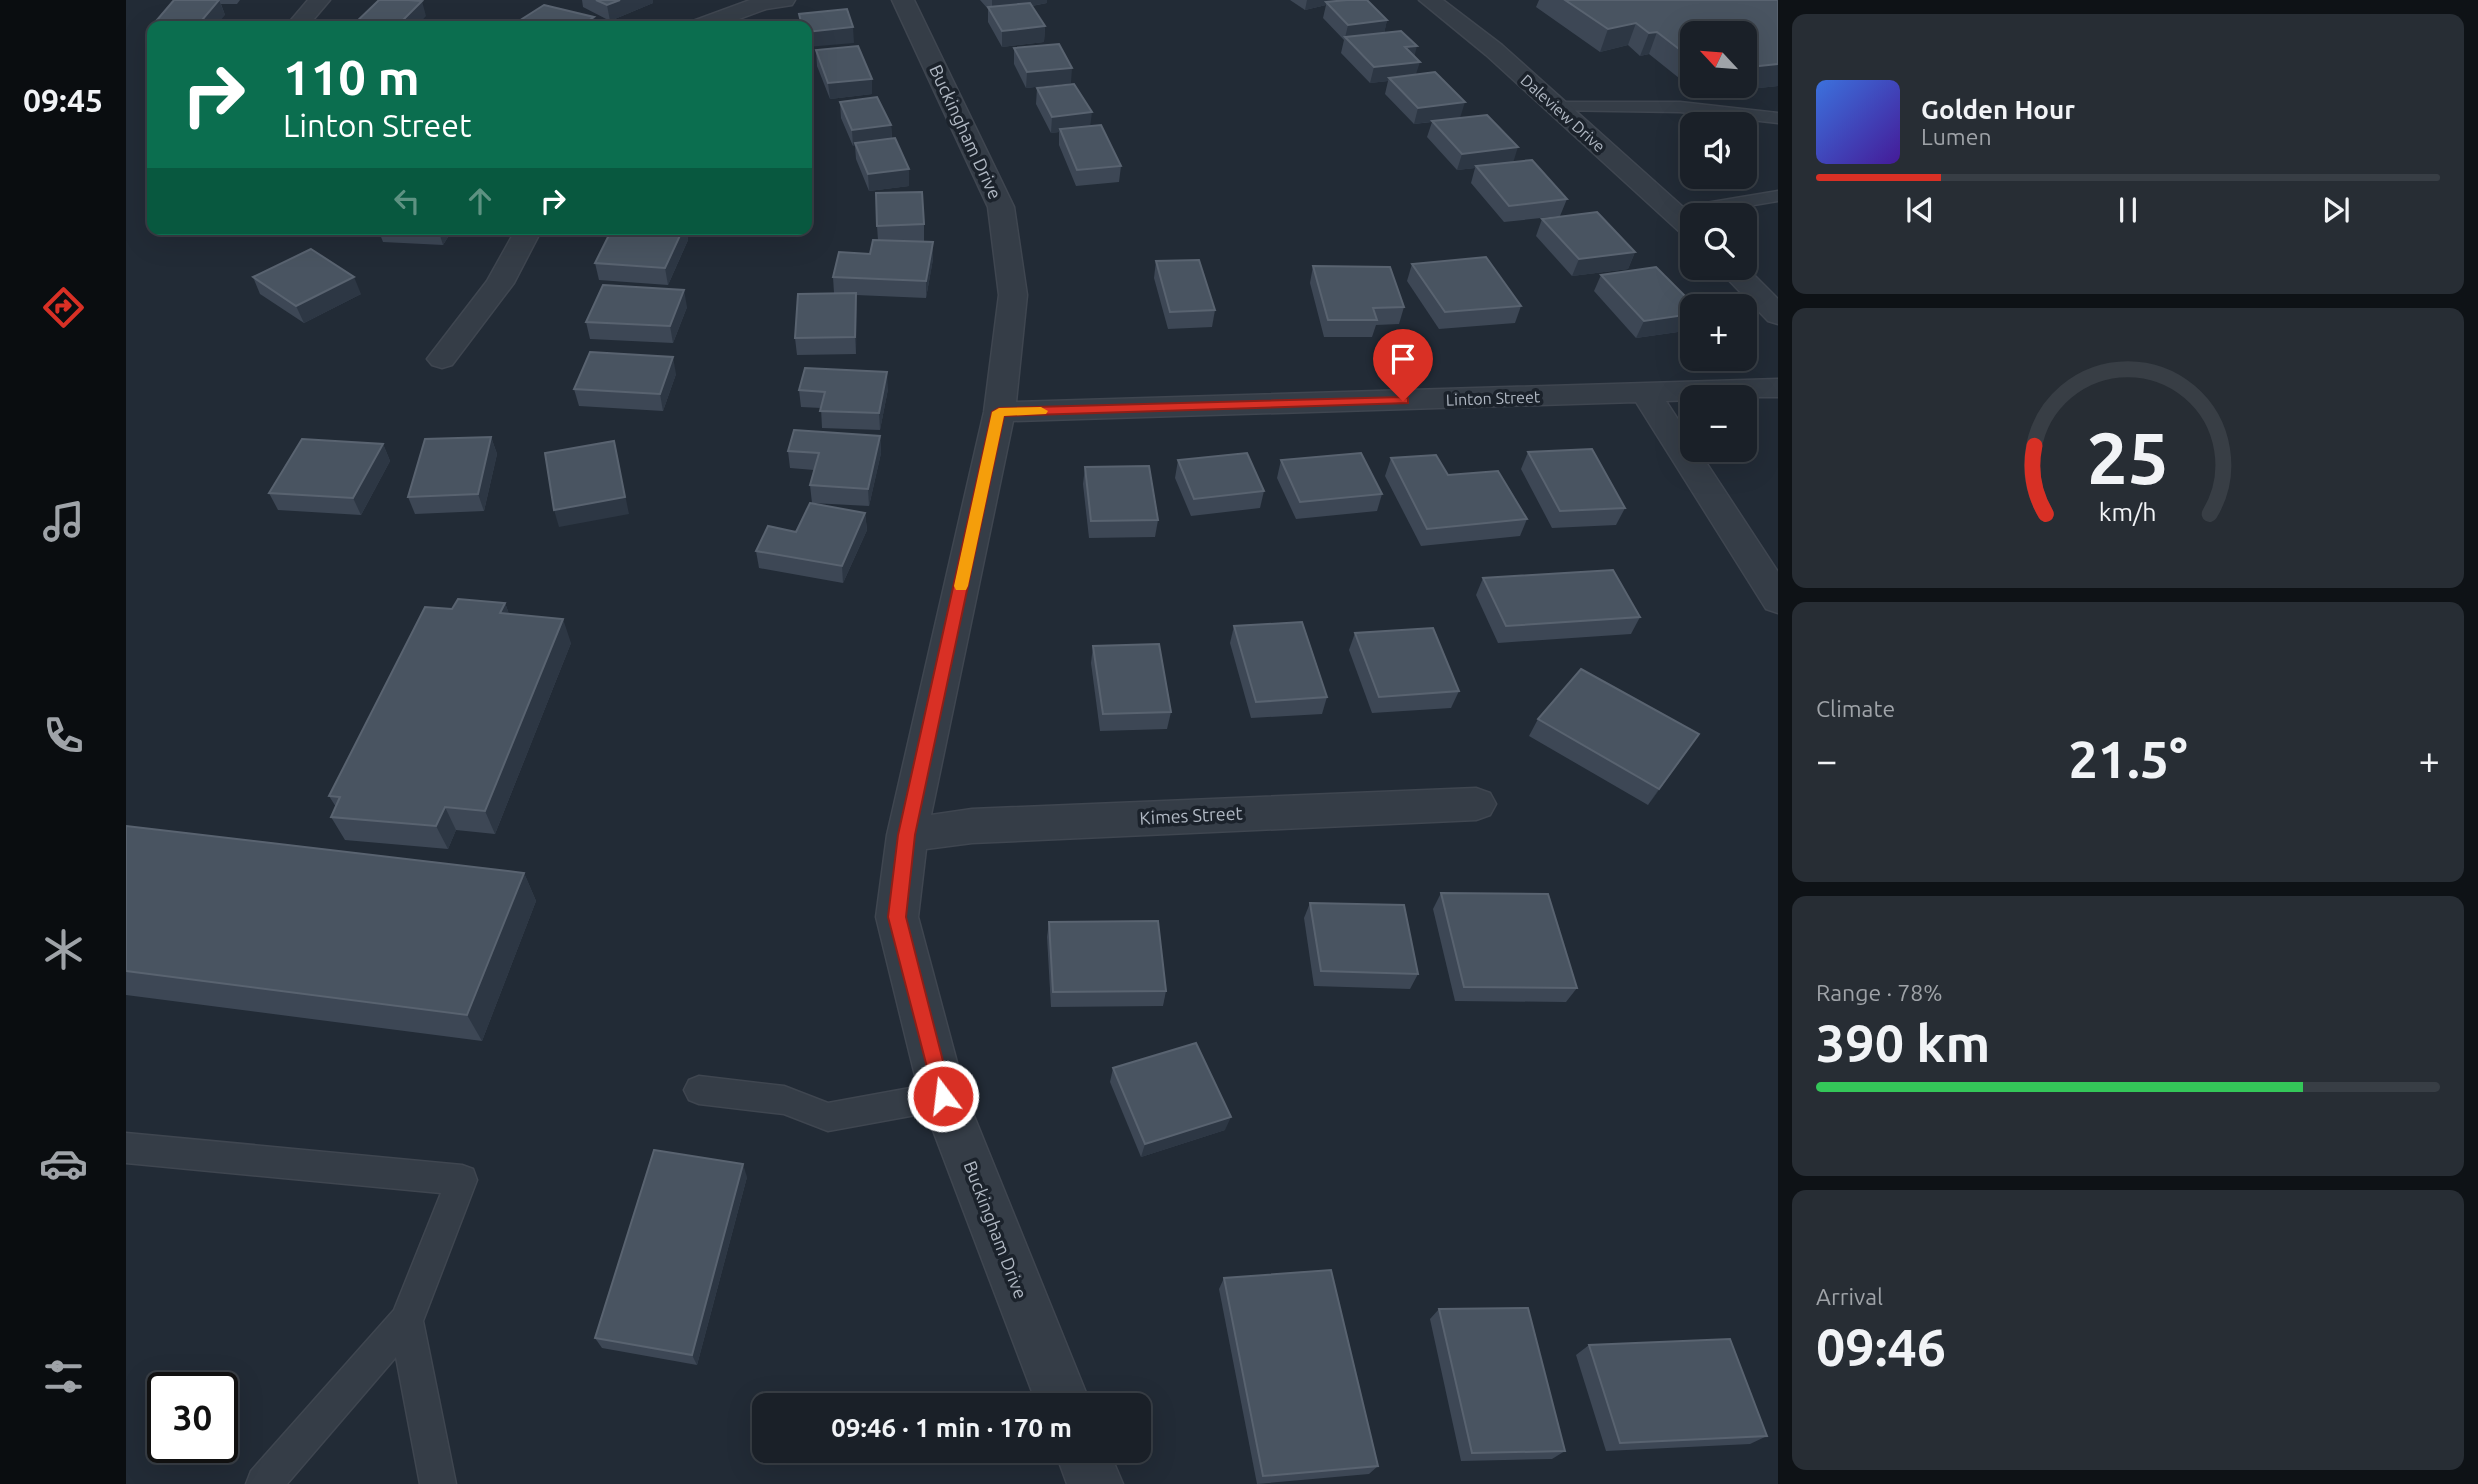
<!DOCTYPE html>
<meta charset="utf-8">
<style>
:root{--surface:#1a2028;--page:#272d34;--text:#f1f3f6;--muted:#9fa3a8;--line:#383e45;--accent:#d93025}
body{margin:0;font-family:Ubuntu,sans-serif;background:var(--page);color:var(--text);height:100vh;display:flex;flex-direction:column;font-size:26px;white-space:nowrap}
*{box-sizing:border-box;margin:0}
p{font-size:23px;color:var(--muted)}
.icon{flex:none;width:38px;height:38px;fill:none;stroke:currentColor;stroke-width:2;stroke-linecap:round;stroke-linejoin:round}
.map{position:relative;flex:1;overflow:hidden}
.panel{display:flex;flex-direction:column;gap:14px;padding:14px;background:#0e1216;width:700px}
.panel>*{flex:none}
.banner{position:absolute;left:21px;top:21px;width:665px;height:214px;border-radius:14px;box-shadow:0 7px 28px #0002,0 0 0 2px var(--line);background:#0b6e4f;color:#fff;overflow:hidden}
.needle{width:46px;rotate:296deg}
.fabs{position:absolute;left:1554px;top:21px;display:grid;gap:14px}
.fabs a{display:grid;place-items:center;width:77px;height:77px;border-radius:14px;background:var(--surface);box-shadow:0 7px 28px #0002,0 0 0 2px var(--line);font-size:35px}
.speed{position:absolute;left:21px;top:1372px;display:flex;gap:14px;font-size:35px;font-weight:700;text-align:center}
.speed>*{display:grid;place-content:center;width:91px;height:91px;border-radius:50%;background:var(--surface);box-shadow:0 7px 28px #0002,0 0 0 2px var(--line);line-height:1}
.speed .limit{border:4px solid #111;border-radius:10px;background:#fff;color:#111}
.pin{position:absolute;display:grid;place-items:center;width:60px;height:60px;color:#fff;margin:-72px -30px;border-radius:50% 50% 50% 0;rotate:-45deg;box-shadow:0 0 7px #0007}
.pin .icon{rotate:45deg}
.me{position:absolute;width:77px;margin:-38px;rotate:345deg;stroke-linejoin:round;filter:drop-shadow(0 0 5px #0008)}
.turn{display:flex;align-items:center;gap:24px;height:147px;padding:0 21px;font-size:32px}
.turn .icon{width:91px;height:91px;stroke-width:2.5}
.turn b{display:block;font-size:49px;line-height:60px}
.lanes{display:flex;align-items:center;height:66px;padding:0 21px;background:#0003;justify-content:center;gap:35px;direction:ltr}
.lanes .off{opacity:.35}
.big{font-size:52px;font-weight:700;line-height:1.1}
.panel .tile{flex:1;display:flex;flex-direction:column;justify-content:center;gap:10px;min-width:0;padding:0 24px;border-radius:14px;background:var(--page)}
.panel .dial{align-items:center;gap:0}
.dial svg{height:182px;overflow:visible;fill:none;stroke:var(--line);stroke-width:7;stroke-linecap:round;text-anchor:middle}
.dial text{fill:var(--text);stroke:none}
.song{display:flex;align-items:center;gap:21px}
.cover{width:84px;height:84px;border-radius:10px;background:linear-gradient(135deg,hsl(220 70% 55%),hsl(260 70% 35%))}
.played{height:7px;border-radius:4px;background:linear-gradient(90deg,var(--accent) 20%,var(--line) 20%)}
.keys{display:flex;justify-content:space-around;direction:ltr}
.heat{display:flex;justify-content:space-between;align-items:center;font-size:38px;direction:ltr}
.charge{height:10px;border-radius:5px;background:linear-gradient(90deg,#34c759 78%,var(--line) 0)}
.trip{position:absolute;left:626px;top:1393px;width:399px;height:70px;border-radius:14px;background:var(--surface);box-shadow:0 7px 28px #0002,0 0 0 2px var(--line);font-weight:700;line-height:70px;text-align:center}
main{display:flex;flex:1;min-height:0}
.tabs{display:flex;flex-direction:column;width:126px;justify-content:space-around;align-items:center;background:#0a0d10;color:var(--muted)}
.tabs .icon{width:49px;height:49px}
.tabs .current{color:var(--accent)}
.tabs b{font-size:32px;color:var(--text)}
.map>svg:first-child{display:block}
</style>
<main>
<nav class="tabs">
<b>09:45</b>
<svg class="icon current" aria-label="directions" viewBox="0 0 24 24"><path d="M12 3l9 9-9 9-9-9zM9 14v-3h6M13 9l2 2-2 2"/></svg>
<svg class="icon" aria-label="music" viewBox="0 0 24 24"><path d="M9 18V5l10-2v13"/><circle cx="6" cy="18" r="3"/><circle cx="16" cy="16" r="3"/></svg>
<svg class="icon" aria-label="phone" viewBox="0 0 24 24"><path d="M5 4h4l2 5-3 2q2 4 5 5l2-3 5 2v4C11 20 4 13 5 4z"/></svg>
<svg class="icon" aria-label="climate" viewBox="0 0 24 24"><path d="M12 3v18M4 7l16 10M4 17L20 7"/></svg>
<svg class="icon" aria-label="car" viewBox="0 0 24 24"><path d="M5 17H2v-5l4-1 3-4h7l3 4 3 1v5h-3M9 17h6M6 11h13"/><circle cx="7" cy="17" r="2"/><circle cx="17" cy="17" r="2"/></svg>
<svg class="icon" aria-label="filters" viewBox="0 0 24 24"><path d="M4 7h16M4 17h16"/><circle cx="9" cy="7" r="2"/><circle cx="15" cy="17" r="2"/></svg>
</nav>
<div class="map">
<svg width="1652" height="1484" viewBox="0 0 1652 1484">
<rect width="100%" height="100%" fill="#222b36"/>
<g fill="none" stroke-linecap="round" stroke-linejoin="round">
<g stroke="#3f4650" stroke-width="3">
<g id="service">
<path d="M1429,102H1554L1652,113V123L1554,112L1424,110L1421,107L1424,104Z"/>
<path d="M1652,191V201L1550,218L1542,213L1550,208Z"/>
<path d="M573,1076L658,1086L702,1103L817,1082L828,1086L832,1096L828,1106L817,1110L702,1131L658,1114L573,1104L563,1100L558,1090L563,1080Z"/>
<path d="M0,1133L336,1165L347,1169L351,1180L297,1321L330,1484H294L270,1357L161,1484H120L125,1471L268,1310L315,1193L0,1163Z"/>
</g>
</g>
<g stroke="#3f4650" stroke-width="3">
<g id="minor">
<path d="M182,0H204L182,26H160Z"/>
<path d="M624,0H669L666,5L640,9L594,26H564L567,21Z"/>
<path d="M766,0H788L888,207L901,295L890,402L1652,379V397H1566V400L1540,401L1566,441V450H1572L1652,572V613L1640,609L1510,402L887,421L805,815L846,809L1350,788L1364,793L1370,804L1364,815L1350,820L846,843L800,849L792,917L840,1096L965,1405H911L794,1096L750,917L761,835L858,412L873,295L862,207Z"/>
<path d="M1293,0H1317L1376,45L1566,215V237L1557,235L1360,55Z"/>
<path d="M390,229H416L388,283L326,365L316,368L306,365L301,359L361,281Z"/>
<path d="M1619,266L1652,299V324L1642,321L1591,268Z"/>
<path d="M929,1451H983L997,1484H941Z"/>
</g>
</g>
<use href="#service" fill="#353d47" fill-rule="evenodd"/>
<use href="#minor" fill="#353d47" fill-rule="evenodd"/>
</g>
<g fill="#3d4755">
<path d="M48,0H114L111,4H95L99,15L26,26V29L25,27Z"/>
<path d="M456,0H527V3L484,21L457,7Z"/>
<path d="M854,0H921V3L906,6L919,26L918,42L876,47L862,22V9Z"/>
<path d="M1164,0H1218L1261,20L1258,33L1288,56L1290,75L1335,118L1387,162L1441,199L1434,216L1378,222L1345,183L1349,168L1331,170L1301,137L1306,122L1288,124L1259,94L1262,81L1244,83L1215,53L1218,40L1197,18L1200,5L1179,10Z"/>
<path d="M1413,0H1652V86L1614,90L1609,86H1619V33H1566V81L1558,82L1523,54L1514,56L1502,45L1474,52L1410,7Z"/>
<path d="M888,48L945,83L900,88L888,64Z"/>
<path d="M690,50L746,94L704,99L691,66Z"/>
<path d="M911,88L964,126L995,166L993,182L950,186L933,145V132L925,133L910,104Z"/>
<path d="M714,102L765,125L766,139L783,186L743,191L730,159L729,146H727L715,118Z"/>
<path d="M1416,219L1509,252L1502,269L1446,276L1410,236Z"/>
<path d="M798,224V241H784L807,259L800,298L730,295V354L671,355L669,338L708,293L707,277L744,254L752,240L751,226Z"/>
<path d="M252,229H327L317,245L257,242Z"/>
<path d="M486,229H560L562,240L542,285L473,280L469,263Z"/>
<path d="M1030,261L1089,310L1086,327L1042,329L1028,278Z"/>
<path d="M1286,264L1395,306L1389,323L1313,329L1281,281Z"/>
<path d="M1187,266L1278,307L1273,324L1250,325L1246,337H1198L1184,283Z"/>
<path d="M1475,275L1566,306V330L1510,338L1468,291Z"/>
<path d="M127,277L235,294L178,323L134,294Z"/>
<path d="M561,307L547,343L464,339L460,322Z"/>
<path d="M550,374L537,411L453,406L448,389Z"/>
<path d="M762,389L754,430L696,428L695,408L675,407L673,390Z"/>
<path d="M754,436L755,453L743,506L686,503L684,485L688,470L664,468L662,451Z"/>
<path d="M365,437L371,454L358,511L289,514L282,497Z"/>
<path d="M257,444L264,461L235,515L152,510L143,493Z"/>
<path d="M1402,452L1499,508L1490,525L1426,528L1395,469Z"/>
<path d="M1265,458L1322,475L1401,519L1394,536L1295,546L1259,476Z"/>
<path d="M1052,460L1138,491L1134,508L1065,516L1049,478Z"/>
<path d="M1155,460L1256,494L1251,511L1170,519L1151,478Z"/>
<path d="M959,467L1032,520L1029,537L963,538L957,484Z"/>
<path d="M739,513L741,530L717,583L633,568L630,551Z"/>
<path d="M1357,578L1514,617L1505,634L1372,643L1350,595Z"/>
<path d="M379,603L383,614L445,643L369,834L330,830L322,849L219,840L205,817L210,807L203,796L326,609Z"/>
<path d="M1108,626L1201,697L1196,714L1125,718L1104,643Z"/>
<path d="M1229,633L1333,691L1325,708L1246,713L1223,650Z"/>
<path d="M967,646L1045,712L1041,729L974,731L965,663Z"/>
<path d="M1412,719L1562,750L1522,805L1403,736Z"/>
<path d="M0,826L398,873L410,901L356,1041L0,995Z"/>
<path d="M1315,893L1451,988L1440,1002L1329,1001L1307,909Z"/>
<path d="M1184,903L1292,974L1284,989L1188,986L1178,918Z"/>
<path d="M923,922L1040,991L1037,1006L925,1007L921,937Z"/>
<path d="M987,1068L1099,1130L1015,1157L984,1082Z"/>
<path d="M621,1177L571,1365L476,1348L469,1338Z"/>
<path d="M1098,1278L1252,1466L1243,1474L1131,1484L1093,1289Z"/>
<path d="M1313,1309L1439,1451L1426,1459L1335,1461L1304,1319Z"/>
<path d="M1463,1345L1641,1436L1624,1444L1480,1451L1450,1355Z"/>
</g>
<g fill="#2d3744">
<path d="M93,0L99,15L90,26H71Z"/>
<path d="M494,0H527V3L484,21L481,5Z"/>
<path d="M866,0H921V3L866,13Z"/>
<path d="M1181,0H1218L1200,2V5L1179,10Z"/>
<path d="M296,1L300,16L291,26H271Z"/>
<path d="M468,17L470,26H454Z"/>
<path d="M1261,20L1258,35L1219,38L1222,25Z"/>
<path d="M1510,23L1502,45L1474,52L1482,29Z"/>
<path d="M919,26L918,42L876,47V31Z"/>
<path d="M727,27L728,43L681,47V32Z"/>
<path d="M1531,32L1523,54L1514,56L1523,33Z"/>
<path d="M1291,46L1287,62L1279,47Z"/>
<path d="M1294,62L1289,77L1263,78L1262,81L1244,83L1248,67Z"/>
<path d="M1566,63V81L1558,82Z"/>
<path d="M1652,64V86L1614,90L1616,86H1619V79L1624,67Z"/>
<path d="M946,68L945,83L900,88L901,72Z"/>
<path d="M746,79V94L704,99L702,83Z"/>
<path d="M1339,102L1334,118L1288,124L1292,108Z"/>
<path d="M966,112L964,128L934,129L933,132L925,133L926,117Z"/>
<path d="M765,125L766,141L729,143V146H727L726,130Z"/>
<path d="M1392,147L1387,163L1350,166L1349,168L1331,170L1336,154Z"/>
<path d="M783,169V186L743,191L742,174Z"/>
<path d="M312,229H327L317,245Z"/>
<path d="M557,229H560L562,240L542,285L539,268Z"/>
<path d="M807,242V259L800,298V281Z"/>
<path d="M1509,252L1502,269L1446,276L1453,259Z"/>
<path d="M228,277L235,294L178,323L170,306Z"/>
<path d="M558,290L561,307L547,343L544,326Z"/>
<path d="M730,293L731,309L730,354L729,337Z"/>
<path d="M1566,314V330L1510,338L1518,321Z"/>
<path d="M547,357L550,374L537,411L534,394Z"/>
<path d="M761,372L762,389L754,430L753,413Z"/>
<path d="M754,436L755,453L743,506L742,489Z"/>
<path d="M365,437L371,454L358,511L352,494Z"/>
<path d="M488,441L503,514L433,527L428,510Z"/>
<path d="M257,444L264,461L235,515L227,498Z"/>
<path d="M739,513L741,530L717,583L716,566Z"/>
<path d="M379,603L388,628L374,613Z"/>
<path d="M437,619L445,643L369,834L359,811Z"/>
<path d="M1573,734L1562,750L1522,805L1533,789Z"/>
<path d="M319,807L330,830L322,849L310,826Z"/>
<path d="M398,873L410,901L356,1041L341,1015Z"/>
<path d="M1105,1117L1099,1130L1015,1157L1019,1144Z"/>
<path d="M617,1164L621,1177L571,1365L566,1355Z"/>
</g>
<g fill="#495461" stroke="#596370" stroke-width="2">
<path d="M48,0H93L71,26L25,27Z"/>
<path d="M253,0H282L296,1L271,26H226Z"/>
<path d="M470,0H494L481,5Z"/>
<path d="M1221,0H1241L1261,20L1222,25L1200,2Z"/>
<path d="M1439,0H1652V64L1624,67L1619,62V33H1566V59L1531,32L1523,33L1510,23L1482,29Z"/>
<path d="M904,3L919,26L876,31L862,7Z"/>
<path d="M418,5L468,17L454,26H385Z"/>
<path d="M721,9L727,27L681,32V26H676L673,14Z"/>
<path d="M1275,31L1291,46L1279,47L1294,62L1248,67L1219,37Z"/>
<path d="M933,44L946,68L901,72L888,48Z"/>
<path d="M732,46L746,79L702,83L690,50Z"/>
<path d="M1309,72L1339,102L1292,108L1263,78Z"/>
<path d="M948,84L966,112L926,117L911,88Z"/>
<path d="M751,97L765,125L726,130L714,102Z"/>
<path d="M1361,115L1392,147L1336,154L1306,121Z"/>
<path d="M975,125L995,166L951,170L934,129Z"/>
<path d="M769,138L783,169L742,174L729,143Z"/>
<path d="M1406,160L1441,199L1383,206L1350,166Z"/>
<path d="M796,192L798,224L751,226L750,193Z"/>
<path d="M1471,212L1509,252L1453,259L1416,219Z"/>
<path d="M486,229H557L539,268L469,263Z"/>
<path d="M747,240L807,242L800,281L707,277L713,252L744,254Z"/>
<path d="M185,249L228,277L170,306L127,277Z"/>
<path d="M1360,257L1395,306L1319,312L1286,264Z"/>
<path d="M1073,260L1089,310L1044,312L1030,261Z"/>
<path d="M1187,266L1264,267L1278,307L1247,308L1251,320H1202Z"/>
<path d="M1530,267L1569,306H1566V314L1518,321L1475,275Z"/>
<path d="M477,285L558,290L544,326L460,322Z"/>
<path d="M730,293L729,337L669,338L672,294Z"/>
<path d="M464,352L547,357L534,394L448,389Z"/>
<path d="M679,368L761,372L753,413L694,411L699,392L673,390Z"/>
<path d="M668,430L754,436L742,489L684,485L693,453L662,451Z"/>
<path d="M365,437L352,494L282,497L299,439Z"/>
<path d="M176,439L257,444L227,498L143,493Z"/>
<path d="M488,441L499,497L428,510L419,453Z"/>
<path d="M1466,449L1499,508L1434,511L1402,452Z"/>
<path d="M1121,453L1138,491L1068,499L1052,460Z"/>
<path d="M1235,453L1256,494L1174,502L1155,460Z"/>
<path d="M1310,455L1322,475L1372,471L1401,519L1301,529L1265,458Z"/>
<path d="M1023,466L1032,520L965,521L959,467Z"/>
<path d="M684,503L739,513L716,566L630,551L642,526L670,532Z"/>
<path d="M1487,570L1514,617L1380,626L1357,578Z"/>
<path d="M332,599L379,603L374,613L437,619L359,811L319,807L310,826L205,817L214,797L203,796L299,607L326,609Z"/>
<path d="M1176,622L1201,697L1130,702L1108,626Z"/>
<path d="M1307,628L1333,691L1253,697L1229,633Z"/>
<path d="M1033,644L1045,712L977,714L967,646Z"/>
<path d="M1455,669L1573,734L1533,789L1412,719Z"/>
<path d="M0,826L398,873L341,1015L0,971Z"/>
<path d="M1315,893L1422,894L1451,988L1338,987Z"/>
<path d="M1184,903L1278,905L1292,974L1195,971Z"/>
<path d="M1032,921L1040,991L927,992L923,922Z"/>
<path d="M1070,1043L1105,1117L1019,1144L987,1068Z"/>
<path d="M528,1150L617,1164L566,1355L469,1338Z"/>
<path d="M1205,1270L1252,1466L1137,1476L1098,1278Z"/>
<path d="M1402,1308L1439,1451L1346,1453L1313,1309Z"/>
<path d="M1604,1339L1641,1436L1494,1443L1463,1345Z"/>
</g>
<path fill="#d93025" stroke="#8d1f18" stroke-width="2" d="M1277,397L1282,398V403L878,416L789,835L780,917L826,1096L824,1102L817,1105L810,1102L762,917L772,835L866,412L873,408Z"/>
<path fill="#f59e0b" d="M915,407L922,411L920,414L878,416L842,586L840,590H830L828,586L866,412L873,408Z"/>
<g text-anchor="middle" stroke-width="7" stroke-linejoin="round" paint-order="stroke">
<g font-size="16" fill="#b0b8c3" stroke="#1b222b">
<text transform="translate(1437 113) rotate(42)" y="6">Daleview Drive</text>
<text transform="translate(1367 398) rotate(-2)" y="6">Linton Street</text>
</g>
<g font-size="18" fill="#b0b8c3" stroke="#1b222b">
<text transform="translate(839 132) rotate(65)" y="6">Buckingham Drive</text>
<text transform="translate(1065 816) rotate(-3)" y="6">Kimes Street</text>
<text transform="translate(869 1230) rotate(69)" y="6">Buckingham Drive</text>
</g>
</g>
</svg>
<div class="fabs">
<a><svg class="needle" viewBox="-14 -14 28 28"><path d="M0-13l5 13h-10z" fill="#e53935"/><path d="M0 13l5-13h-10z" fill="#9fa3a8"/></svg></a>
<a><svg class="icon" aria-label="sound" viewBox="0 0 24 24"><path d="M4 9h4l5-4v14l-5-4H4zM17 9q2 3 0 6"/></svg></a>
<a><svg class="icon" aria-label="search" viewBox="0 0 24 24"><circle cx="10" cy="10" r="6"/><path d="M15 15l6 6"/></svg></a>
<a>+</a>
<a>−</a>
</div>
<div class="speed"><div class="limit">30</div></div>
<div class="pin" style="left:1277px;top:401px;background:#d93025"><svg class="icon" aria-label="arrive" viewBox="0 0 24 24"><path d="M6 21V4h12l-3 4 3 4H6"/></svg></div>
<svg class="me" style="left:817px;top:1096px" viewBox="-20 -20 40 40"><circle r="17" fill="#d93025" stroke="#fff" stroke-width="3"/><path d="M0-11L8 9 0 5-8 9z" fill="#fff"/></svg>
<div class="trip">09:46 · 1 min · 170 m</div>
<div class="banner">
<div class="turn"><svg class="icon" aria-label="right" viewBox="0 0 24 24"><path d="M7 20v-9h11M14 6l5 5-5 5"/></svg><div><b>110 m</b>Linton Street</div></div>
<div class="lanes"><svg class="icon off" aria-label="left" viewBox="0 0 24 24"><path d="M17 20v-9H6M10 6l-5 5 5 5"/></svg><svg class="icon off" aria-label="ahead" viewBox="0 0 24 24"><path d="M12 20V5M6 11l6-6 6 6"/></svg><svg class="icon" aria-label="right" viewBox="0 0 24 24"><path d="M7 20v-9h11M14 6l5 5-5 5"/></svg></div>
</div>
</div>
<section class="panel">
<div class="tile">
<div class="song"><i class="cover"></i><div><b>Golden Hour</b><p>Lumen</p></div></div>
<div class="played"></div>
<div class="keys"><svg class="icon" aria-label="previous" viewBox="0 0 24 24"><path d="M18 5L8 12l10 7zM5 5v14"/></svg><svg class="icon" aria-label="pause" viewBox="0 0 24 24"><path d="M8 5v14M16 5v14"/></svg><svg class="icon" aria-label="next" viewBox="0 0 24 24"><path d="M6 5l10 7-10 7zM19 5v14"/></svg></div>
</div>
<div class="tile dial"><svg viewBox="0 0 100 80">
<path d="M14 69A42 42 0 1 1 86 69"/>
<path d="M14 69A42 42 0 0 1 9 39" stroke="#d93025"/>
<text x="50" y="56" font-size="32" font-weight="700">25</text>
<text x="50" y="72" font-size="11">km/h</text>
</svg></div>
<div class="tile"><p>Climate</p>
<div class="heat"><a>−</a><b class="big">21.5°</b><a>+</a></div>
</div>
<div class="tile"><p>Range · 78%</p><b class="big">390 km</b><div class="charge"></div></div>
<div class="tile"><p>Arrival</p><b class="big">09:46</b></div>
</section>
</main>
